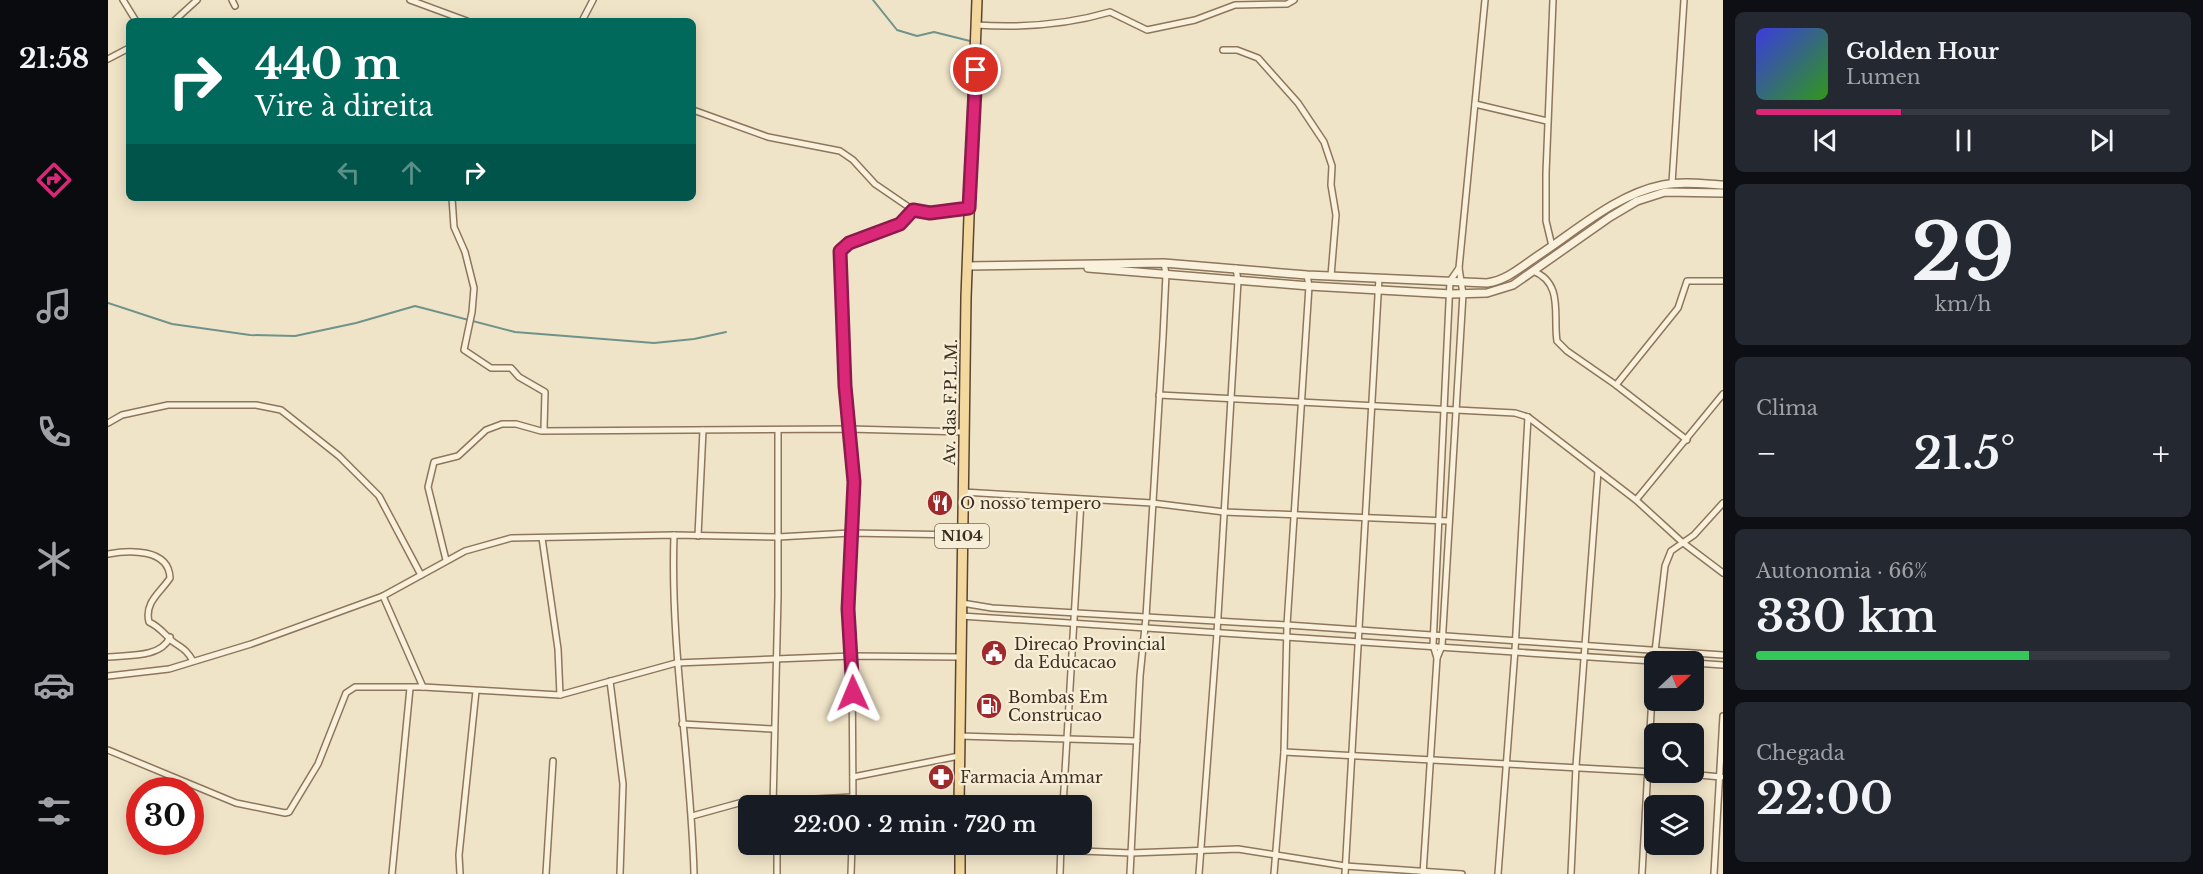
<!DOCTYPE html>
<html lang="pt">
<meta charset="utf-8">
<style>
:root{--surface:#171b24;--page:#242831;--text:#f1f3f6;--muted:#9ea1a6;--line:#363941;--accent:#db2777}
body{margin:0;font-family:"Libre Baskerville",serif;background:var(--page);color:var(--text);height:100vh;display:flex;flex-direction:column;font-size:22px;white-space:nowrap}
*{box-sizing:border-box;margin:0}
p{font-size:20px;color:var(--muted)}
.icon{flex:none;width:33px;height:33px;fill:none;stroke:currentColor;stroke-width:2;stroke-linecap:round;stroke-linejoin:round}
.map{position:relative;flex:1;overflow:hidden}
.panel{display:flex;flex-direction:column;gap:12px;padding:12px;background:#0d0f14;width:480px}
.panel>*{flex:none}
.top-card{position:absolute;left:18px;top:18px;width:570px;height:183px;border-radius:9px;box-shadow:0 3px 15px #0003;background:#00695c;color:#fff;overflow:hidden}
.needle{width:39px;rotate:68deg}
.buttons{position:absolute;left:1536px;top:651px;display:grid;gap:12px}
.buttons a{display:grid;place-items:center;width:60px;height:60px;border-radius:9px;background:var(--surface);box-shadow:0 3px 15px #0003;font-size:30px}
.speed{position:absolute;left:18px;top:777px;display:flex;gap:12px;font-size:30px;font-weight:700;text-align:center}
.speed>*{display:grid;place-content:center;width:78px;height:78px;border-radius:50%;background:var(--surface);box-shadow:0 3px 15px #0003;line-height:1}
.speed .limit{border:9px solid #d22;background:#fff;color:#111}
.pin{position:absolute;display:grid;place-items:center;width:51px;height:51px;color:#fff;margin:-26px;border:3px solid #fff;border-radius:50%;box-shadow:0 2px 6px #0007}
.me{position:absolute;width:66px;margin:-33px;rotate:359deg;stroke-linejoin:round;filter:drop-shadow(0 0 4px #0008)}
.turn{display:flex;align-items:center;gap:21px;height:126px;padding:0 30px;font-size:27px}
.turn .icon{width:78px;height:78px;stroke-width:2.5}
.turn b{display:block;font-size:42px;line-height:51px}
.lanes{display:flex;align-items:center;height:57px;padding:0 30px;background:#0003;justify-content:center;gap:30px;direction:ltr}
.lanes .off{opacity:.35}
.big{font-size:45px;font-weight:600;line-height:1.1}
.panel .tile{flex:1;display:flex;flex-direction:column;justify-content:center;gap:9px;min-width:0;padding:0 21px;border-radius:9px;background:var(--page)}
.panel .dial{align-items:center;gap:0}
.dial b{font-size:78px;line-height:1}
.song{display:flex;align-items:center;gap:18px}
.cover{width:72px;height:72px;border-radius:9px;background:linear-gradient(135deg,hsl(240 70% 55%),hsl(110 70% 35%))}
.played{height:6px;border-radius:3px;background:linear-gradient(90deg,var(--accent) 35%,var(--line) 35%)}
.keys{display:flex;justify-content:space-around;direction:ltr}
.heat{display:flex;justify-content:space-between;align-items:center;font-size:33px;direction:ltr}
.charge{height:9px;border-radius:4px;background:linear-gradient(90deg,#34c759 66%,var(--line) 0)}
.trip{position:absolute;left:630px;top:795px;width:354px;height:60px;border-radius:9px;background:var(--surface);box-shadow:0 3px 15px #0003;font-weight:600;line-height:60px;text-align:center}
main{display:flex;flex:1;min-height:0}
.dock{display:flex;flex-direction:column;width:108px;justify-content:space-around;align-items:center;background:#090b0e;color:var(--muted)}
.dock .icon{width:42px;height:42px}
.dock .current{color:var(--accent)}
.dock b{font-size:27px;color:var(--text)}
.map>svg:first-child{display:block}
</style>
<main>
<nav class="dock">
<b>21:58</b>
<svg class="icon current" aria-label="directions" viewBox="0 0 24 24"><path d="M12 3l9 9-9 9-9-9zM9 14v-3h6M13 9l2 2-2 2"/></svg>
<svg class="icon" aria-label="music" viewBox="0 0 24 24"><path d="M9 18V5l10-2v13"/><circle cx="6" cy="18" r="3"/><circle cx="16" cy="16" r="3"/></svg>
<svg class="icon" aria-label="phone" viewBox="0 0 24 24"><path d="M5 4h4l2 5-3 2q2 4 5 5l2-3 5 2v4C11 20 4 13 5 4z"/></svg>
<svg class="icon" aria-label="climate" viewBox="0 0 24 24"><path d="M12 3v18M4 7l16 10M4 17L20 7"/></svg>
<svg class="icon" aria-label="car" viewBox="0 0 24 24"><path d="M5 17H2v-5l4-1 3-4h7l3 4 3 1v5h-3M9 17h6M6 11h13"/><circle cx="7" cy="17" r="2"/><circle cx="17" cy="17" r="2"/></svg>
<svg class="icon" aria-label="filters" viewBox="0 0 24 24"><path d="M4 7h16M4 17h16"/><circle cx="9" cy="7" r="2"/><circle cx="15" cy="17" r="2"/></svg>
</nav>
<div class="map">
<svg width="1615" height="874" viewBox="0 0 1615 874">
<rect width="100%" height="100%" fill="#f0e4c8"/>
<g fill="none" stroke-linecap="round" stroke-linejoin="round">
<g stroke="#6f938a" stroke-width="2">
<path d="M765,0L789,30L809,36L826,32L862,41"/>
<path d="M0,303L64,324L142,335L187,336L248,323L307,306L407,332L546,343L586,339L618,332"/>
</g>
<g stroke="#8d765c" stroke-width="8">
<g id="minor">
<path d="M15,0L28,21"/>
<path d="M124,0L127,6"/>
<path d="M302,0L359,21"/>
<path d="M66,21L89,0"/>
<path d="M474,21L485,0"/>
<path d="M868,25C914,28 958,25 1002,12L1039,30L1087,20L1127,5L1179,4L1186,0"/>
<path d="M1115,50H1129L1150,58L1190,103L1216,142L1224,166L1223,185L1228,215L1223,276"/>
<path d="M0,59L21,48"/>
<path d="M1367,104L1439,121"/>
<path d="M585,110L660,137L732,151L745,160L767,184L805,210L822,213L861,208"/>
<path d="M1564,183L1576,0"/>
<path d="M344,198L346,227L357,252L366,288L364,312L356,350L383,368H403L411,377L437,392L436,429"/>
<path d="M1444,246L1438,221V173L1445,0"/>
<path d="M1425,271C1456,283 1445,316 1449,341L1459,351L1508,385L1579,440"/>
<path d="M1508,385L1570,308L1579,281H1615"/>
<path d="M1051,395L1407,413L1420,417L1528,500L1574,542L1615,573"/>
<path d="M0,423L14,415L60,405H148L173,410L231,456L271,496L313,575"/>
<path d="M855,492L1044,503L1116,512L1340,521"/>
<path d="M1528,500L1615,394"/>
<path d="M566,535C562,649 583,760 586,874"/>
<path d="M590,536L595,430"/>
<path d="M434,538L450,649L452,695"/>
<path d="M0,554C20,550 61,548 62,578C53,592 36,602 41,622C52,627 56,634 64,641C75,649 78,649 85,661"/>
<path d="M338,560L320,487L326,462L350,456L378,430L394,424H408L433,431L741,429L857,432"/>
<path d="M275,596L315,687"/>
<path d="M854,603L884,608L1179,625L1615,655"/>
<path d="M853,616L1560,662"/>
<path d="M0,657C20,655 53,658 62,637"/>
<path d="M1329,658L1325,645L1342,281L1351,268"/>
<path d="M1586,663L1615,665"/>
<path d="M0,676L61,669L143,644L275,596L357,551L403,538L566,535L670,537L742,533L854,535"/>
<path d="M502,681L515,784L512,874"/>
<path d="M574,724L665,729"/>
<path d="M851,736L1029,741"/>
<path d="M0,750L128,803L177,813L181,812L210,764L238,693L247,687H315L452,695L568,663L744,656L852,657"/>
<path d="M1176,752L1546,772"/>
<path d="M1558,772L1613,777"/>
<path d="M745,777L851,756"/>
<path d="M665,806L670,596V431"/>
<path d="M745,806L744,656L740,609L746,482L737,386L732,251L741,243L792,224L805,210"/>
<path d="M955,806L973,501"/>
<path d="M584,816L631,803L745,797"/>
<path d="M669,844V874"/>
<path d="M897,844L924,849L1023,853L1130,849L1237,866L1354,874"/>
<path d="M284,874L302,688"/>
<path d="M352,874L351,855L368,691"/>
<path d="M438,874L445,761"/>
<path d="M743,874L744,844"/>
<path d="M952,874L953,844"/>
<path d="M1022,874L1032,676L1038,617L1055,337L1058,274L1056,263"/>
<path d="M1091,874L1109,633L1130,281L1128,268"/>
<path d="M1166,874L1176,752L1179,625L1201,286L1199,275"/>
<path d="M1237,874L1271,278"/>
<path d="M1315,874L1329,658L1334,646L1355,294L1351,268L1377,0"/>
<path d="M1390,874L1407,650L1420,417"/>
<path d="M1463,874L1468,766L1490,471"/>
<path d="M1534,874L1546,660L1557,566L1563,551L1586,535L1615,503"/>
<path d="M1606,874L1615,716"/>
</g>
</g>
<g stroke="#8d765c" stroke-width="10">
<g id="tertiary">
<path d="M859,266L1056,263L1199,275L1379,283C1400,280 1414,266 1431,255C1469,230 1509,194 1555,185C1574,181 1596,184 1615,185"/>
<path d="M980,268L1201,286L1343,294L1379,293L1405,285L1502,217L1529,201L1557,192L1615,193"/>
</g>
</g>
<g stroke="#5b4430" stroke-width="12">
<g id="primary">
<path d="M851,806L858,298L869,0"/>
<path d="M852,844V874"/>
</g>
</g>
<use href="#minor" stroke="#faf1dc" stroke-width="5"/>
<use href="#tertiary" stroke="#faf1dc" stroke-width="7"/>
<use href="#primary" stroke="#f3d9a0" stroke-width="9"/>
</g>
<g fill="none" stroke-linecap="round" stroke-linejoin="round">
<g stroke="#8e194d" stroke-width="15">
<path id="route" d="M745,693L740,609L746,482L737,386L732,251L741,243L792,224L805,210L822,213L861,208L868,70"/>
</g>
<use href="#route" stroke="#db2777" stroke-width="10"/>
</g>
<defs>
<g id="restaurant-disc" transform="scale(1.35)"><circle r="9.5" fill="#9e2a2b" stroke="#f7eed8"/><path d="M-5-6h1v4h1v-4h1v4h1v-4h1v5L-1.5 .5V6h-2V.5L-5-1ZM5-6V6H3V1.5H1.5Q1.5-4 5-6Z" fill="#fff"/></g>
<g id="civic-disc" transform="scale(1.35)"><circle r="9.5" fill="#9e2a2b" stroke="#f7eed8"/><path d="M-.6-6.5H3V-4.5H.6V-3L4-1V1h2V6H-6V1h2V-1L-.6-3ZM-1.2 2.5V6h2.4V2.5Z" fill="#fff"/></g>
<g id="fuel-disc" transform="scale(1.35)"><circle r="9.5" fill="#9e2a2b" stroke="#f7eed8"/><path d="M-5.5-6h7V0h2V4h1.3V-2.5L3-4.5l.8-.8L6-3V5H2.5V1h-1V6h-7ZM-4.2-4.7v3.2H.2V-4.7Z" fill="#fff"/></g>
<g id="pharmacy-disc" transform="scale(1.35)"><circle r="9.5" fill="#9e2a2b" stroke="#f7eed8"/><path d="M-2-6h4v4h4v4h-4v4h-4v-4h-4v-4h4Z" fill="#fff"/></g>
</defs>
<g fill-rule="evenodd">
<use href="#restaurant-disc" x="832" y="503"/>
<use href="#civic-disc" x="886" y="653"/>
<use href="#fuel-disc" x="881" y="706"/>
<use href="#pharmacy-disc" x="833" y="777"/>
</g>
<g text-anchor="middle" stroke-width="4.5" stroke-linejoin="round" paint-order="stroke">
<rect fill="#f7eed8" stroke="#756857" stroke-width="1.5" x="827" y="524" width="54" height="24" rx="4.5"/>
<g font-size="15" font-weight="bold" fill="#3d2e20">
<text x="854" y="541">N104</text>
</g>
<g font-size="16" fill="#3d2e20" stroke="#f7eed8">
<text transform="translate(842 402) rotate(-89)" y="6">Av. das F.P.L.M.</text>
</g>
<g font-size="16" fill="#3d2e20" stroke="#f7eed8" text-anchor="start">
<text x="852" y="509">O nosso tempero</text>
<text x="906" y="650">Direcao Provincial<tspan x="906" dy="18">da Educacao</tspan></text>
<text x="900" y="703">Bombas Em<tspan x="900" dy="18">Construcao</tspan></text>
<text x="852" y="783">Farmacia Ammar</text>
</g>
</g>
</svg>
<div class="buttons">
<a><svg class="needle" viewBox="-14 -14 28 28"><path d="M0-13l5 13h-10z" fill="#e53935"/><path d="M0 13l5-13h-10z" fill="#9ea1a6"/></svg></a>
<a><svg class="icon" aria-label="search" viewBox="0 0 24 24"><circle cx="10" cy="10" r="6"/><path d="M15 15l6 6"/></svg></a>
<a><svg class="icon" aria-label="layers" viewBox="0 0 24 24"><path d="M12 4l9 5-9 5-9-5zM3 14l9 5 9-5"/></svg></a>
</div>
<div class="speed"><div class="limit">30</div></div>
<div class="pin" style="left:868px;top:70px;background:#d93025"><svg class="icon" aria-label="arrive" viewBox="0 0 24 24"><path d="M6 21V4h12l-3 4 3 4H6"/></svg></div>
<svg class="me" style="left:745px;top:693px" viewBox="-20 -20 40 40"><path d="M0-17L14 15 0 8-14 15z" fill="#db2777" stroke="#fff" stroke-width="4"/></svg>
<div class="trip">22:00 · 2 min · 720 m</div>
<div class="top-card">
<div class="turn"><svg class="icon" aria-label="right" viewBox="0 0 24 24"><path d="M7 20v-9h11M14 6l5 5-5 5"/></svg><div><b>440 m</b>Vire à direita</div></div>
<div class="lanes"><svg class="icon off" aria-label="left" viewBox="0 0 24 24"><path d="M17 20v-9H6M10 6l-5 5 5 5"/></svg><svg class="icon off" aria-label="ahead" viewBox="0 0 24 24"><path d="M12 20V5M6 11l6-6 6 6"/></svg><svg class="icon" aria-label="right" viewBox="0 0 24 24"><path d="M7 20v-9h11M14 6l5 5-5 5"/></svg></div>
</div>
</div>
<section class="panel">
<div class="tile">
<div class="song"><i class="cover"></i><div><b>Golden Hour</b><p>Lumen</p></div></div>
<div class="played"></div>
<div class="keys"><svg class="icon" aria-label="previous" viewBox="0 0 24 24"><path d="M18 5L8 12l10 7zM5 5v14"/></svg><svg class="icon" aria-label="pause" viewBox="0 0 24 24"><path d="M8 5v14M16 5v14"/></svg><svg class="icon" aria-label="next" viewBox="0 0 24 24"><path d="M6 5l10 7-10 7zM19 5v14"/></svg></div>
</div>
<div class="tile dial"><b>29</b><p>km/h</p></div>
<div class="tile"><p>Clima</p>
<div class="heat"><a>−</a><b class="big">21.5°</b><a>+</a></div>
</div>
<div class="tile"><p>Autonomia · 66%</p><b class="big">330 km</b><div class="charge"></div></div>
<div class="tile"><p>Chegada</p><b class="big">22:00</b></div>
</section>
</main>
